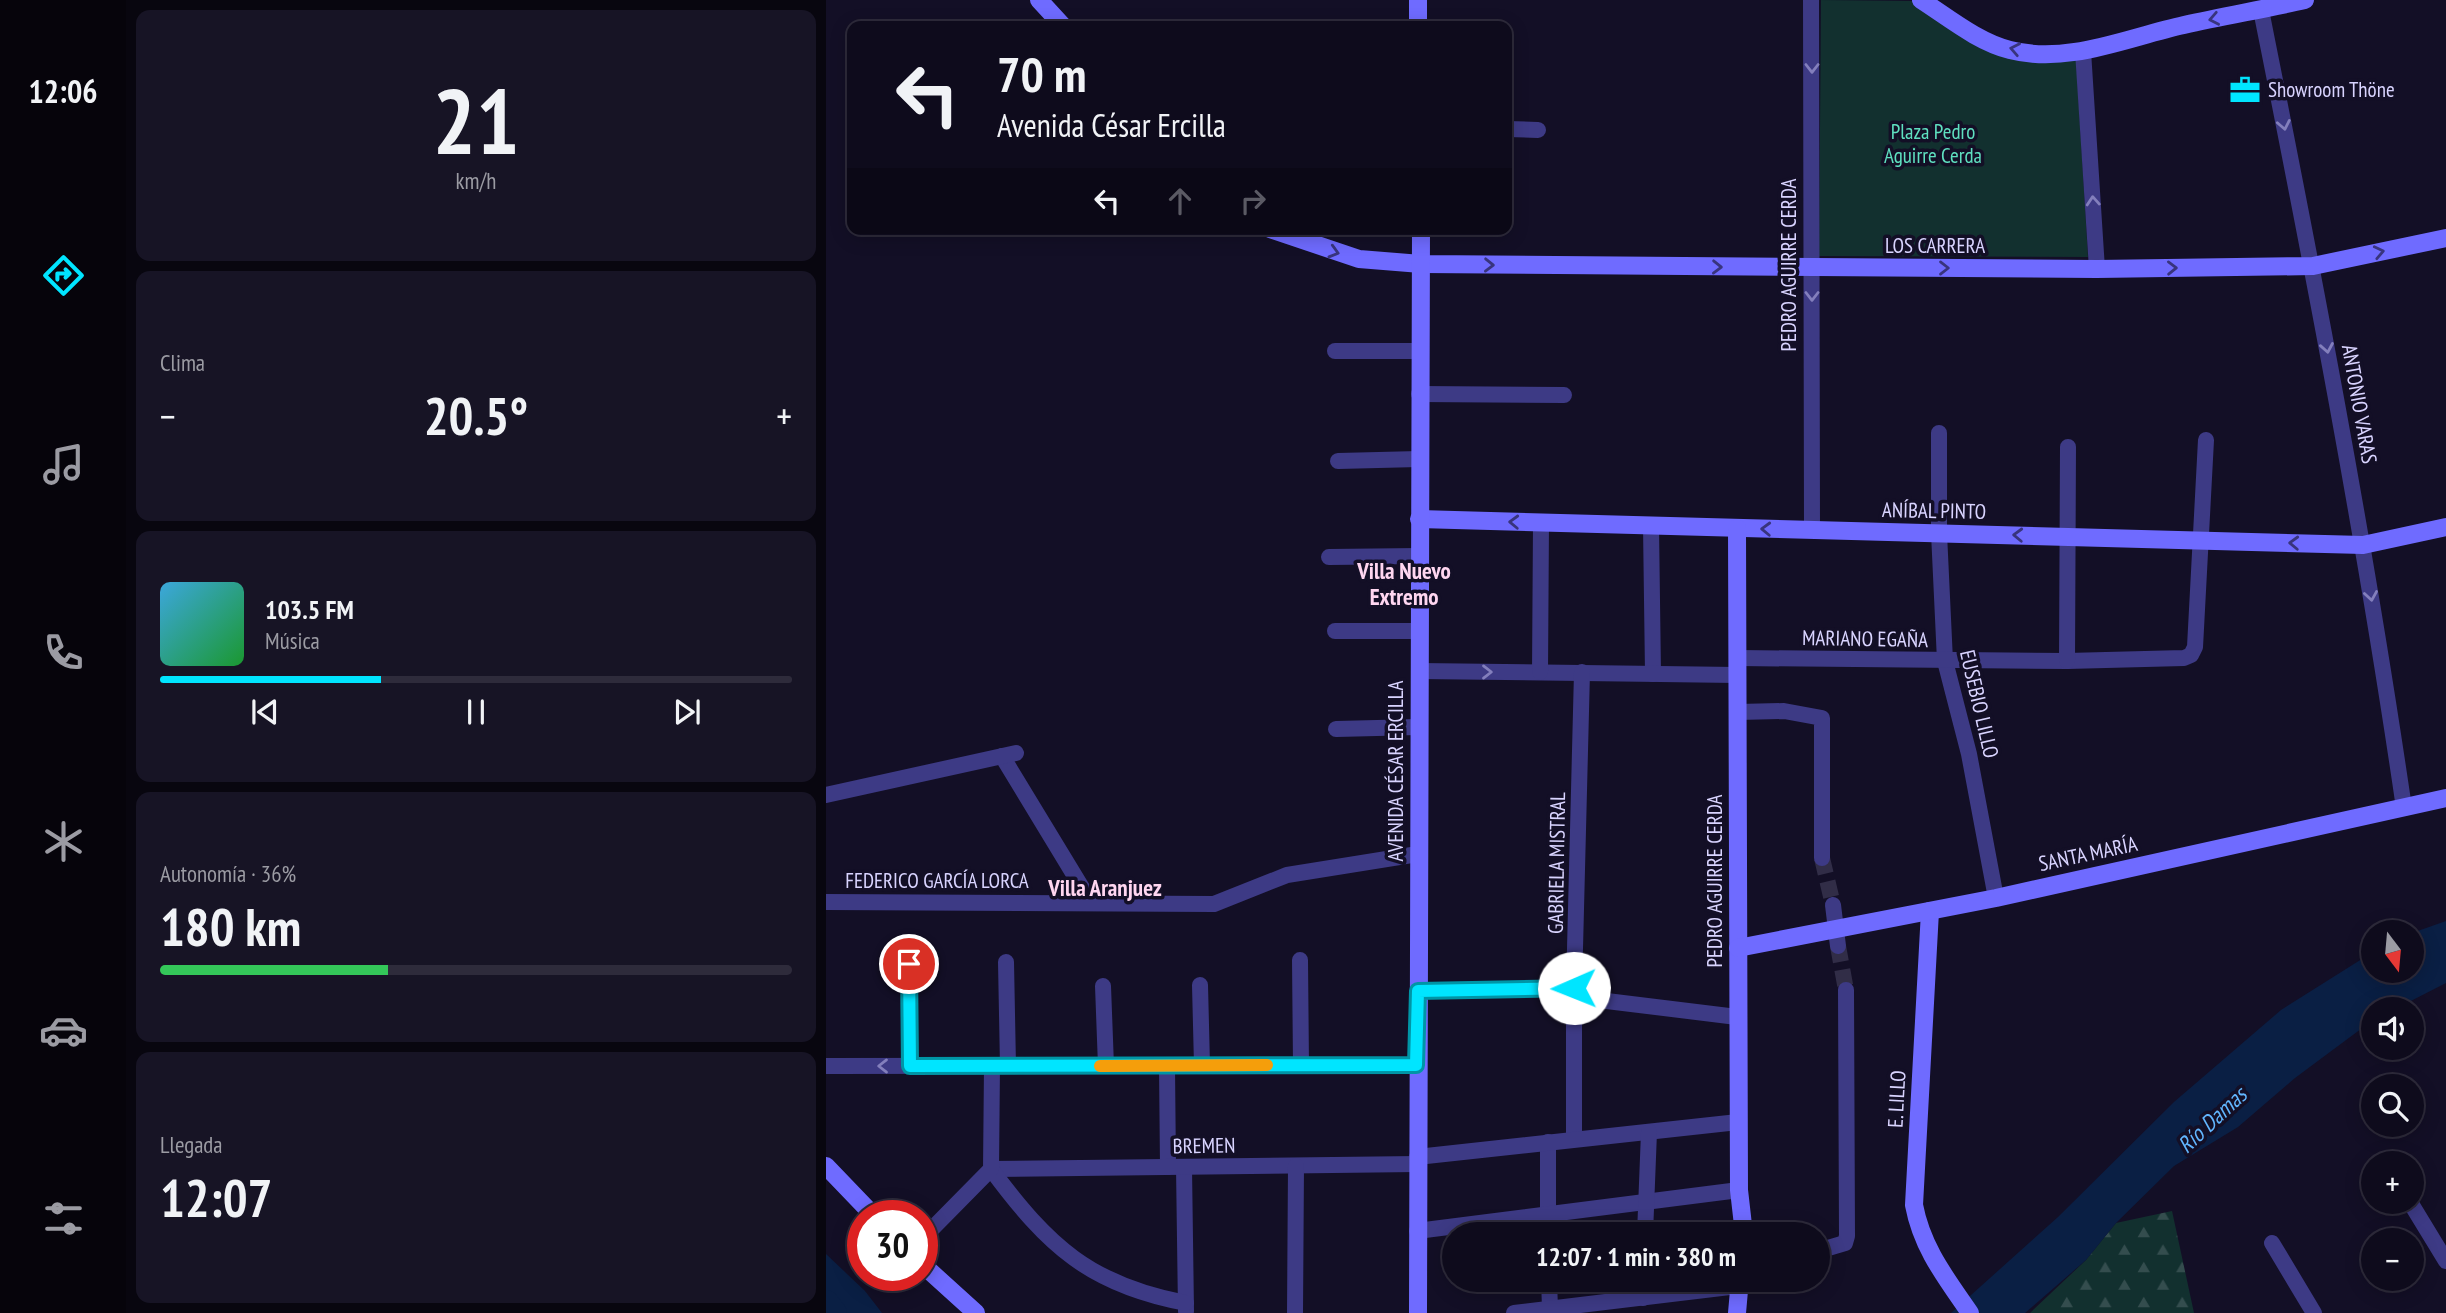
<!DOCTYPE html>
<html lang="es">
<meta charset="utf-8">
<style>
:root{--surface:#0e0b1c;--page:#171425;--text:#f1f3f6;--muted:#9b9ba3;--line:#2e2b3b;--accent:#00e5ff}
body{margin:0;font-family:"PT Sans Narrow",sans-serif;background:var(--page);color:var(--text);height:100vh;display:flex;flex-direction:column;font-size:26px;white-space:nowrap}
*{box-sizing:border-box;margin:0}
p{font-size:23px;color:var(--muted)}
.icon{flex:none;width:38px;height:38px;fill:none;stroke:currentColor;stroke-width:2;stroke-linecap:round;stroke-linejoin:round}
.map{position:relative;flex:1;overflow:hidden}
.details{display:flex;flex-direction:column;gap:10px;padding:10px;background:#08060f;width:700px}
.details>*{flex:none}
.banner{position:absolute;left:21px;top:21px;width:665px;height:214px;border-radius:14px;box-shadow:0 4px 18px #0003,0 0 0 2px var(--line);background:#0e0b1c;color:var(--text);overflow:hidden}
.needle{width:46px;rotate:164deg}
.tools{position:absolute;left:1535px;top:920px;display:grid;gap:14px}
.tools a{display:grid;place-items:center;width:63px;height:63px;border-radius:50%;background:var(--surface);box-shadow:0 4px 18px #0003,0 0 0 2px var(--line);font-size:35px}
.speed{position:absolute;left:21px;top:1200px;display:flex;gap:14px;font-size:35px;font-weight:700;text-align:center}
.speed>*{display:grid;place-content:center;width:91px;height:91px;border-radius:50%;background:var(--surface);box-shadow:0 4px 18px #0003,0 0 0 2px var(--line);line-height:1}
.speed .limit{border:10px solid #d22;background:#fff;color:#111}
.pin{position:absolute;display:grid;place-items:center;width:60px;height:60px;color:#fff;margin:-30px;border:4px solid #fff;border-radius:50%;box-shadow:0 2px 7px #0007}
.me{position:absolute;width:77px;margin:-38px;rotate:269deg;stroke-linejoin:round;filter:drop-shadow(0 0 5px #0008)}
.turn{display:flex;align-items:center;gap:24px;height:147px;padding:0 35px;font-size:32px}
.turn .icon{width:91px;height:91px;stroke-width:2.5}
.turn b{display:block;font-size:49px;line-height:60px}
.lanes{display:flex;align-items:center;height:66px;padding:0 35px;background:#0003;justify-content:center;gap:35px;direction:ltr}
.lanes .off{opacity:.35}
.big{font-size:52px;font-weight:600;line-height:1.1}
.details .tile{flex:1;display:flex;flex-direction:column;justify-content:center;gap:10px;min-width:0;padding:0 24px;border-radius:14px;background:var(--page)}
.details .dial{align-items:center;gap:0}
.dial b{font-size:91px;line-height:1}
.song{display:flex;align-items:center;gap:21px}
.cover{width:84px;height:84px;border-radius:10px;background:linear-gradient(135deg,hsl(200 70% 55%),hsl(130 70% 35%))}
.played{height:7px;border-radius:4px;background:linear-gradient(90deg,var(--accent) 35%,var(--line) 35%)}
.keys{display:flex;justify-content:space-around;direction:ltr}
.heat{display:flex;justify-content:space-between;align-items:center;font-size:38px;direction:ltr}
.charge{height:10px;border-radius:5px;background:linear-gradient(90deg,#34c759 36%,var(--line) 0)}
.trip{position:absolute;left:616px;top:1222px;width:388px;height:70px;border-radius:35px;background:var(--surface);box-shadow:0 4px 18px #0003,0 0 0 2px var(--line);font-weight:600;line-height:70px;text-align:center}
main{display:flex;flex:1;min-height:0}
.tabs{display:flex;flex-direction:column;width:126px;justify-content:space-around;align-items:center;background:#06040b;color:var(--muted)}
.tabs .icon{width:49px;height:49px}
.tabs .active{color:var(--accent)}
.tabs b{font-size:32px;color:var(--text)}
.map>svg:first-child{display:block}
</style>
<main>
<nav class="tabs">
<b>12:06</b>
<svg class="icon active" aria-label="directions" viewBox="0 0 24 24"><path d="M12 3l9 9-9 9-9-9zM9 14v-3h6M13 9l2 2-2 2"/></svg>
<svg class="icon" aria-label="music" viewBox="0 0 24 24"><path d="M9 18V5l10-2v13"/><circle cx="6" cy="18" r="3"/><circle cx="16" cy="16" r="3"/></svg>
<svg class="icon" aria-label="phone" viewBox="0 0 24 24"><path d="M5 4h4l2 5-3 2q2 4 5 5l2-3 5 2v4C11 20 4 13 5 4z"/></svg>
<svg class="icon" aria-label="climate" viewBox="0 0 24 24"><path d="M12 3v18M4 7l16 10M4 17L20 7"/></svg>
<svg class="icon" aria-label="car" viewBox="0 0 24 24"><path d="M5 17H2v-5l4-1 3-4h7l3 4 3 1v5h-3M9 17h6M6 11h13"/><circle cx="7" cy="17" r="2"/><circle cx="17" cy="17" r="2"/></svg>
<svg class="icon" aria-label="filters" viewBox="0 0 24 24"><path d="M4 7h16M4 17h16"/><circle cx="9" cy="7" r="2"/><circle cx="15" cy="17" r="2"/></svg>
</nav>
<section class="details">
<div class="tile dial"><b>21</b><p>km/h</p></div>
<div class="tile"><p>Clima</p>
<div class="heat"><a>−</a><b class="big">20.5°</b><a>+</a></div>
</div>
<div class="tile">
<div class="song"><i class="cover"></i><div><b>103.5 FM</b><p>Música</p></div></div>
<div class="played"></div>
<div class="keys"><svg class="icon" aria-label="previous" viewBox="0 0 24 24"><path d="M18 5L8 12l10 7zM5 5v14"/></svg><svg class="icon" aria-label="pause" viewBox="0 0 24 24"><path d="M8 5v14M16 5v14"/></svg><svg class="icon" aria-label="next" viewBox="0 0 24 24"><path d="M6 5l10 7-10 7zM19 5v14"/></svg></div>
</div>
<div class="tile"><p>Autonomía · 36%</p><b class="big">180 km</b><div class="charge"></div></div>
<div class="tile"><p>Llegada</p><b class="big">12:07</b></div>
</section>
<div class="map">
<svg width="1620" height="1313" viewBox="0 0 1620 1313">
<defs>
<pattern id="forest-firs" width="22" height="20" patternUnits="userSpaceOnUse" patternTransform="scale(1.75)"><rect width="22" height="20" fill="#12302f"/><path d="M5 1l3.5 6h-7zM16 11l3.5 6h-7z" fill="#344d4e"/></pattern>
</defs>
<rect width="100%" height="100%" fill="#130f26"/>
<path fill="url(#forest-firs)" d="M1346,1211L1368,1313H1204L1260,1260L1290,1223Z"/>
<path fill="#12302f" d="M995,0L1087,1L1144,39L1250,57L1262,257L993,256Z"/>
<g fill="#0a1f44">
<path d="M1620,921V983L1567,1010H1547V1020L1469,1078L1412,1127L1348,1166L1290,1223L1260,1260L1199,1313H1125L1232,1217L1348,1102L1455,1010L1547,952V971H1586V933Z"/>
<path d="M0,1254L39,1291L56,1313H10L0,1303Z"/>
</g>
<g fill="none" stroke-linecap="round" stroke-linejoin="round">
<path stroke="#0a1f44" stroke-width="26" d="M0,1303L8,1313"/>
<g stroke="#312d47" stroke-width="16" stroke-dasharray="16 8" stroke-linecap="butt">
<path d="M996,858L1007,905"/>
<path d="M1012,946L1020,990"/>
</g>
<g stroke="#3d3a85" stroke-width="16">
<path d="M985,0L986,530"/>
<path d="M1435,10C1488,275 1539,540 1578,808"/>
<path d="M1257,51L1271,269"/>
<path d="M681,129L712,130"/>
<path d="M509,351H593"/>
<path d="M593,394L738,395"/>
<path d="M1113,433V533L1119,661L1143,754L1170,898"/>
<path d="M512,461L593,459"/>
<path d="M825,526L827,674"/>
<path d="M503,557L593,556"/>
<path d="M509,631H593"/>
<path d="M912,658L1241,661L1358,658L1365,655L1369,647L1380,440"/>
<path d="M1241,661L1242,447"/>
<path d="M593,671L911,675"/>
<path d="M714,672L715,523"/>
<path d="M912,712L958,711L996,718V858"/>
<path d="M510,729L592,727"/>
<path d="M176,756L264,901"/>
<path d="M0,795L190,753"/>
<path d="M0,902L388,904L461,875L592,854"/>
<path d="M1007,905L1012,946"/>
<path d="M474,960L475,1065"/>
<path d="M180,962L182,1066"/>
<path d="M83,964L84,1066"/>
<path d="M374,985L376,1065"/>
<path d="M277,986L280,1066"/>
<path d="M592,991L748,988"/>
<path d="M748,997L911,1017"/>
<path d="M0,1066L590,1065"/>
<path d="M341,1067L342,1167"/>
<path d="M748,1139V988L756,672"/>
<path d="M722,1142V1234"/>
<path d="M591,1157L912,1122"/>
<path d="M358,1167L360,1311"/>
<path d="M165,1169L591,1164"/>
<path d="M165,1169C222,1246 264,1285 360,1303"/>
<path d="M1584,1202L1620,1261"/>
<path d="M591,1231L913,1190"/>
<path d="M819,1234L823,1132"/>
<path d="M96,1239L165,1169L166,1066"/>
<path d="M1446,1243L1488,1313"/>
<path d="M992,1251L1019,1243L1021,1236L1020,990"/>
<path d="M723,1279L724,1309"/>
<path d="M817,1298L818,1279"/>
<path d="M469,1313L470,1166"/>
<path d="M688,1313L912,1286"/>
</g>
<g stroke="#6f6bff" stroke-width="18">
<path d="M213,0L237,26"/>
<path d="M592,0V26"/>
<path d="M1095,0C1123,18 1152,42 1184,50C1242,65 1302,37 1358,25C1398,16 1439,9 1479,0"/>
<path d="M444,229L533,259L595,264L1271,269L1487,266L1620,238"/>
<path d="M593,519L1537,545L1620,527"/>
<path d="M911,528L913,1190L918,1234"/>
<path d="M1104,911L1088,1205C1096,1248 1120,1278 1144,1313"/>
<path d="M912,948L1170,898L1620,798"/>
<path d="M0,1166L48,1216"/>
<path d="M96,1264L150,1313"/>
<path d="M592,1313L595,229"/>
<path d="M911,1313L914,1279"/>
</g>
</g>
<defs><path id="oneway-chevron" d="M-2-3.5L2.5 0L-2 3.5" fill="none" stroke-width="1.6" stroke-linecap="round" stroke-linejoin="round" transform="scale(1.75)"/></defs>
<g stroke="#38347d">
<use href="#oneway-chevron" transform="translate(1388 19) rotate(169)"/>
<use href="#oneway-chevron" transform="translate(1189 49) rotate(-169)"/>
<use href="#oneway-chevron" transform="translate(508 252) rotate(16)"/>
<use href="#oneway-chevron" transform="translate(1553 252) rotate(-12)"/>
<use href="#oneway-chevron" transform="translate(663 265) rotate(1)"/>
<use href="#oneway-chevron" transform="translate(891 267) rotate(1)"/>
<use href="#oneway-chevron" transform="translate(1118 268)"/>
<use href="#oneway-chevron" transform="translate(1346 268) rotate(-1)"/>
<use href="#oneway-chevron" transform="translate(688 522) rotate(-178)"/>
<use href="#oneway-chevron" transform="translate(940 529) rotate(-178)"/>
<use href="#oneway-chevron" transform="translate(1192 535) rotate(-178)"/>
<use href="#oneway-chevron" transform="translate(1468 543) rotate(-178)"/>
</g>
<g stroke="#837fbc">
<use href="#oneway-chevron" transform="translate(986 68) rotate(90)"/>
<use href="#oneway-chevron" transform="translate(1458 125) rotate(79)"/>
<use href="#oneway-chevron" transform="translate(1267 201) rotate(-94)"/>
<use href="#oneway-chevron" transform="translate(986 296) rotate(90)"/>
<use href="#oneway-chevron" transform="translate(1501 348) rotate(80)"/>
<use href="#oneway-chevron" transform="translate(1545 596) rotate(81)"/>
<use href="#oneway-chevron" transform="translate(661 672)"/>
<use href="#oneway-chevron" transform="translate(57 1066) rotate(180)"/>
</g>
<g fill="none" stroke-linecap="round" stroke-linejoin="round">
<g stroke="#0095a6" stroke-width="18">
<path id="route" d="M83,964L84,1066L590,1065L592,991L748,988"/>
</g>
<use href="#route" stroke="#00e5ff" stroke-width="12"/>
<path stroke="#f59e0b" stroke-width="12" d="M274,1066L441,1065"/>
</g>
<defs>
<g id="office-bare" transform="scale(2.415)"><path d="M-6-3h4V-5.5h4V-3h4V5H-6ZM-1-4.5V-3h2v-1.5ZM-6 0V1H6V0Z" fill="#00e5ff" stroke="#130f26" stroke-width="2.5" paint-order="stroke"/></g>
</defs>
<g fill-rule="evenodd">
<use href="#office-bare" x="1419" y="90"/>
</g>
<g text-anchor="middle" stroke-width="7" stroke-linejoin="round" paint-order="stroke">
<g font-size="21" fill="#d9d4ff" stroke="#130f26" text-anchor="start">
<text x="1442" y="97">Showroom Thöne</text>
</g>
<g font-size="21" fill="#5fe0c0" stroke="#130f26">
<text x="1107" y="139">Plaza Pedro<tspan x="1107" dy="24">Aguirre Cerda</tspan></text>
</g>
<g font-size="21" fill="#d9d4ff" stroke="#130f26">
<text x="1109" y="253">LOS CARRERA</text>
<text transform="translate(963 265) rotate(-90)" y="7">PEDRO AGUIRRE CERDA</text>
<text transform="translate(1533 404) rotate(80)" y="7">ANTONIO VARAS</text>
<text transform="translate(1108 511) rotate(1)" y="7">ANÍBAL PINTO</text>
<text transform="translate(1039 639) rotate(1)" y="7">MARIANO EGAÑA</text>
<text transform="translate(1153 704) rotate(77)" y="7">EUSEBIO LILLO</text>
<text transform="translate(570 771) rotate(-90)" y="7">AVENIDA CÉSAR ERCILLA</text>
<text transform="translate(1262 854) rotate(-12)" y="7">SANTA MARÍA</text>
<text transform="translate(731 863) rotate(-89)" y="7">GABRIELA MISTRAL</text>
<text x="111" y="888">FEDERICO GARCÍA LORCA</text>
<text transform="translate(889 881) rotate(-90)" y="7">PEDRO AGUIRRE CERDA</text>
<text transform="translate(1071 1099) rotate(-87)" y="7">E. LILLO</text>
<text transform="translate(378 1146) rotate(-1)" y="7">BREMEN</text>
</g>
<g font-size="23" font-weight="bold" fill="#ffd6f0" stroke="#130f26">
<text x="578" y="579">Villa Nuevo<tspan x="578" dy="26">Extremo</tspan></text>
<text x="279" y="896">Villa Aranjuez</text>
</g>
<g font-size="23" font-style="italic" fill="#62b6ff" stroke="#130f26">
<text transform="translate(1386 1120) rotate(-43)" y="8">Río Damas</text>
</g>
</g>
</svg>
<div class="tools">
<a><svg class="needle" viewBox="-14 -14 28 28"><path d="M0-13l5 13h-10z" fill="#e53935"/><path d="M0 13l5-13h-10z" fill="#9b9ba3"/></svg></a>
<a><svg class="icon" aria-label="sound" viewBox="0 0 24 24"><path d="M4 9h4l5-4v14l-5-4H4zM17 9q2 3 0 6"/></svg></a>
<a><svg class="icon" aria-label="search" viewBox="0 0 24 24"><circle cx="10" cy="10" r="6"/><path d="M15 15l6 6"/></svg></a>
<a>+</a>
<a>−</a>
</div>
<div class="speed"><div class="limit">30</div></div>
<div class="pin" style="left:83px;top:964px;background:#d93025"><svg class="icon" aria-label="arrive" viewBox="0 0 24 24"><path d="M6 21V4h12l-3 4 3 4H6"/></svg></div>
<svg class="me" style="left:748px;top:988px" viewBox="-20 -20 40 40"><circle r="19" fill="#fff"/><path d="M0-13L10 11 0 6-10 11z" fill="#00e5ff"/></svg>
<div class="trip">12:07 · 1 min · 380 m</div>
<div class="banner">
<div class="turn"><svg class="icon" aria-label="left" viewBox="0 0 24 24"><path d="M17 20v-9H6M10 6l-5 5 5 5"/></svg><div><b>70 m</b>Avenida César Ercilla</div></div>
<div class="lanes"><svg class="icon" aria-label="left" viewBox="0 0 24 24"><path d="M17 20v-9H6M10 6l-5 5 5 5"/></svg><svg class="icon off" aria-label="ahead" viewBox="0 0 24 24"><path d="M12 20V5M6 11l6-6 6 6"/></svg><svg class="icon off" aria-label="right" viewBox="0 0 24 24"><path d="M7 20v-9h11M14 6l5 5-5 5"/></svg></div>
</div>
</div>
</main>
